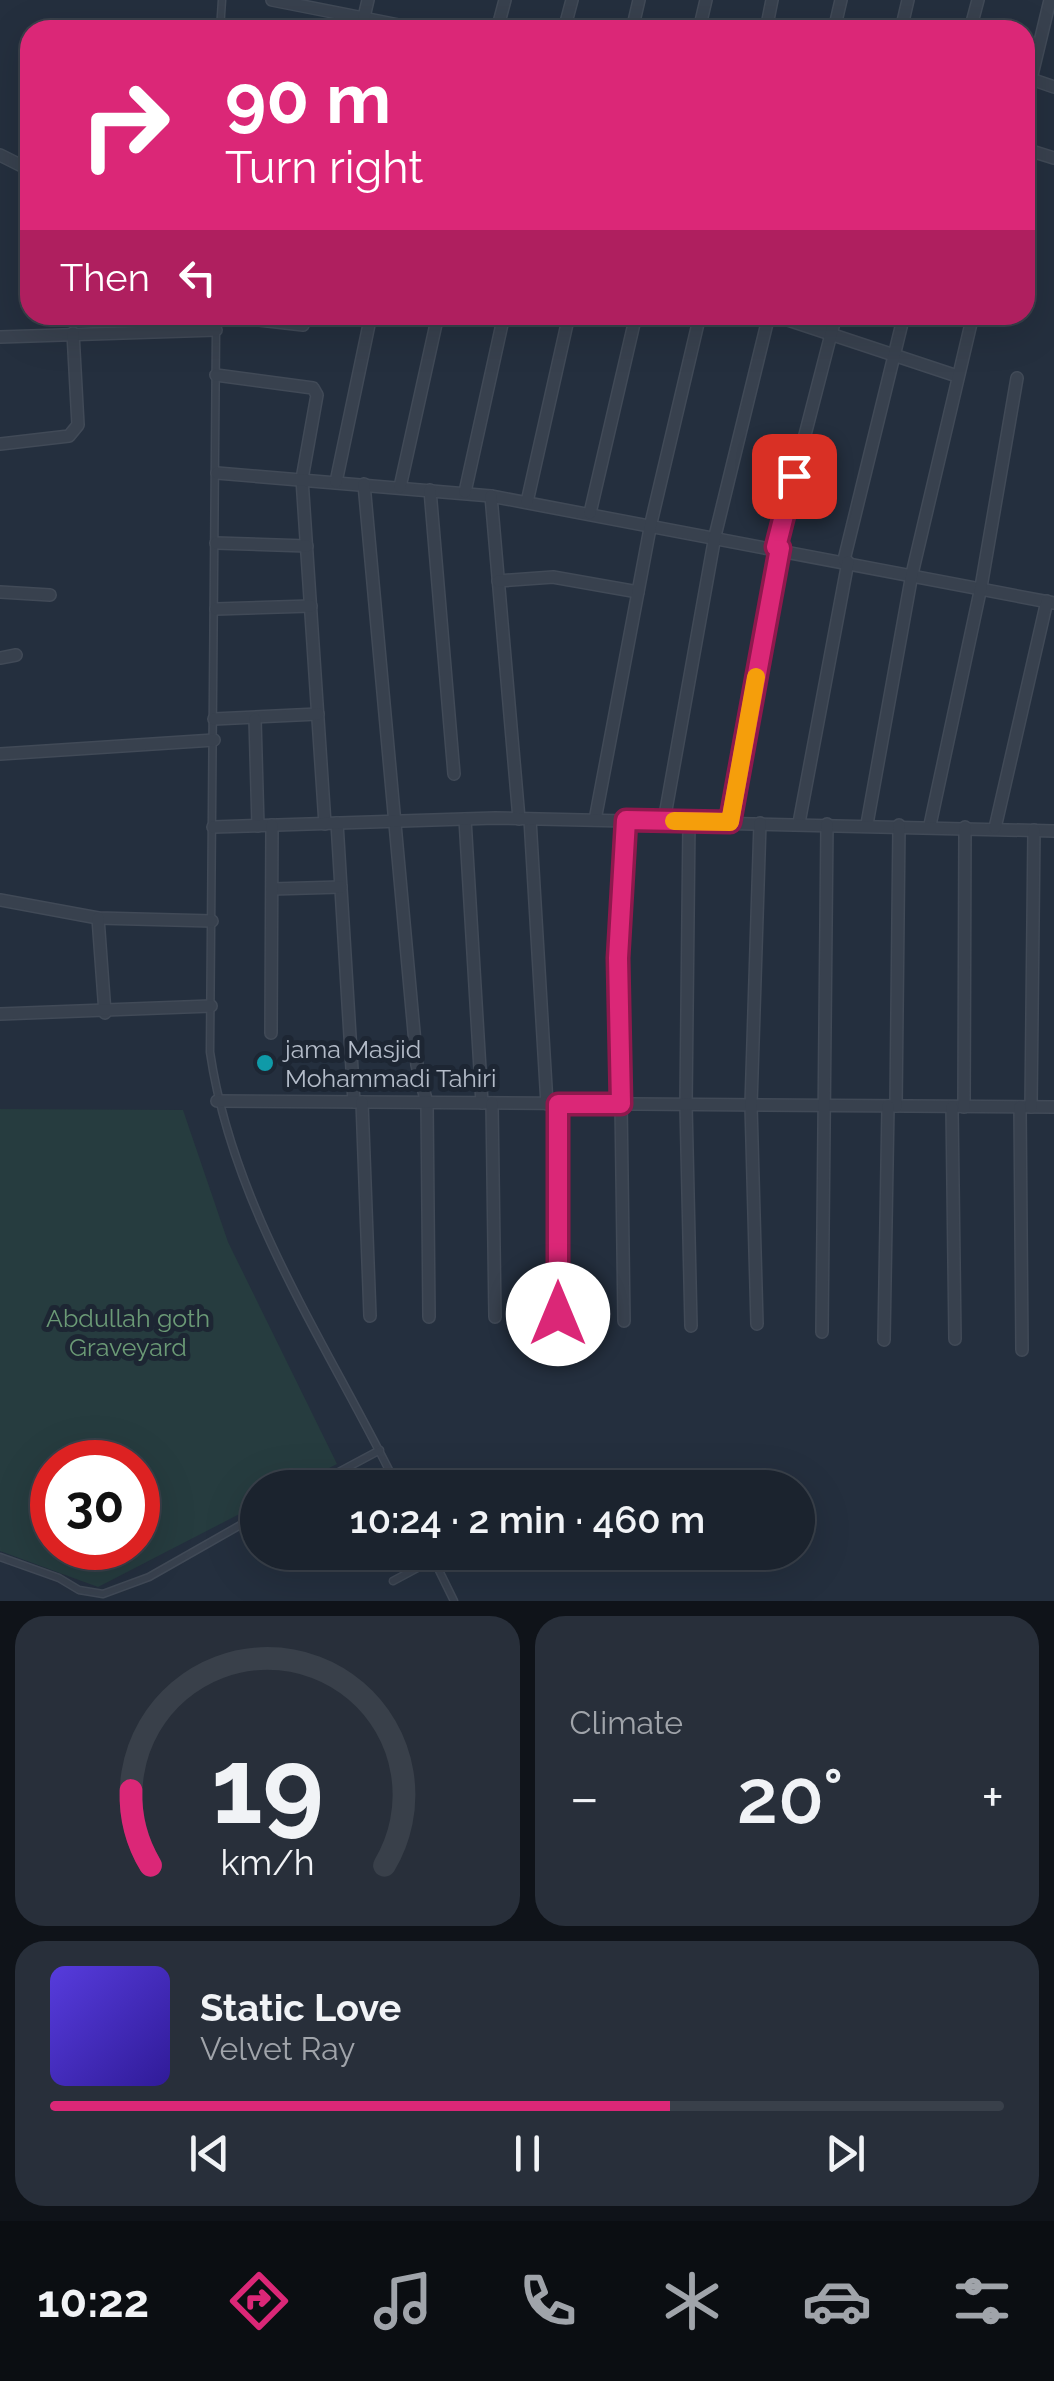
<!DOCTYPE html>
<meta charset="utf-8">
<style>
:root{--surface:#1b232e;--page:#282f3a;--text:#f1f3f6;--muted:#a0a4aa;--line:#39404a;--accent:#db2777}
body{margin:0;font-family:Raleway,sans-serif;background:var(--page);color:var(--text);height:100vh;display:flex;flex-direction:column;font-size:38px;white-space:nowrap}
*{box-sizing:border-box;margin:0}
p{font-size:32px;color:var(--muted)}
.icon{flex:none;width:55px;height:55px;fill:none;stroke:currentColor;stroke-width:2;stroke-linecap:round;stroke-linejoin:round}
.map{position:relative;height:1601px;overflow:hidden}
.details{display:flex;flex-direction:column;gap:15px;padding:15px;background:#0f1319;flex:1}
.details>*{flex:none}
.top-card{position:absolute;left:20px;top:20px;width:1015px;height:305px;border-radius:30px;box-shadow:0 10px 40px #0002,0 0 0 2px var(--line);background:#db2777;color:#fff;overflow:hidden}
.speed{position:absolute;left:30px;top:1440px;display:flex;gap:20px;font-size:50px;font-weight:700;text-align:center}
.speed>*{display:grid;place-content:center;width:130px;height:130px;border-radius:50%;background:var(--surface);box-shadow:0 10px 40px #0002,0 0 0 2px var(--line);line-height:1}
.speed .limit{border:15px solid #d22;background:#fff;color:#111}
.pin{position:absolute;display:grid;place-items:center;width:85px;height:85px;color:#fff;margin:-42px;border-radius:20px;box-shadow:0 5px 15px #0006}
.me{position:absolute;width:110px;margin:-55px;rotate:0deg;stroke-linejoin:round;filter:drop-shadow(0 0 8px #0008)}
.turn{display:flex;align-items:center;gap:35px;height:210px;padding:0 40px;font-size:45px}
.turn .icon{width:130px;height:130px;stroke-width:2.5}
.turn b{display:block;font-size:70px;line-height:85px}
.then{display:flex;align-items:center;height:95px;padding:0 40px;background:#0003;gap:20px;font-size:38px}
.big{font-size:75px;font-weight:600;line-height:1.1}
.details .card{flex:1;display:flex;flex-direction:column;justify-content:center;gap:15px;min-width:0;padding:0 35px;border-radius:30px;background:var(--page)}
.details .dial{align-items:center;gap:0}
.dial svg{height:260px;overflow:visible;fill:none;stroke:var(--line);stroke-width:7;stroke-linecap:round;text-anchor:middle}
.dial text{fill:var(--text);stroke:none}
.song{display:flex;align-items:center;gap:30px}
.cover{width:120px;height:120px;border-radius:15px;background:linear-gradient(135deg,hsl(250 70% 55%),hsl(250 70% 35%))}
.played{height:10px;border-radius:5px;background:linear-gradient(90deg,var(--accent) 65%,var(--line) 65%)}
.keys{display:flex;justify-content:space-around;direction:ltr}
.heat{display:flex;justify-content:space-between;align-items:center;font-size:55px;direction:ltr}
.details .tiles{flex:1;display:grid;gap:15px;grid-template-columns:1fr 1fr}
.card:last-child{grid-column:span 2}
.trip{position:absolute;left:240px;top:1470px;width:575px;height:100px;border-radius:50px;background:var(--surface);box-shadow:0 10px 40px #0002,0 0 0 2px var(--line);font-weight:600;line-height:100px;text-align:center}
.dock{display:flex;height:160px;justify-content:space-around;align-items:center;background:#0b0e12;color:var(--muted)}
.dock .icon{width:70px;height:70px}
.dock .selected{color:var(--accent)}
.dock b{font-size:45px;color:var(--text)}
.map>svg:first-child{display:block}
</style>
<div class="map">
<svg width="1054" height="1601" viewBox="0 0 1054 1601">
<rect width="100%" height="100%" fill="#242f3e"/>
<path fill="#263c3f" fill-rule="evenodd" d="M0,1109L183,1110L228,1242L337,1464L291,1487L258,1488L257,1505L98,1587L0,1551ZM52,1462H138V1548H52Z"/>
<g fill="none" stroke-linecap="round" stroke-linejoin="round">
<g stroke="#414a57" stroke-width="9">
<g id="lane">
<path d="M220,30L222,0"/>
<path d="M216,331L210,1052C233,1210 329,1347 398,1488"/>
<path d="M309,1488L380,1450"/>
<path d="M430,1552L454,1601"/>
<path d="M0,1557L59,1578L79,1590L103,1594L149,1577L258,1515"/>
<path d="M393,1581L434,1559"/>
</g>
</g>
<g stroke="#414a57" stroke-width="14">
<g id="street">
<path d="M272,0L424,30"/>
<path d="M361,30L368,0"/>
<path d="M497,30L505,0"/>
<path d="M564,30L572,0"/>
<path d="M632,30L639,0"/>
<path d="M699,30L706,0"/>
<path d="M766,30L772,0"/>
<path d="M834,30L841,0"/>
<path d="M901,30L908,0"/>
<path d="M970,30L978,0"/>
<path d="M1031,79L1054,87"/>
<path d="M1025,104L1050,0"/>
<path d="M1025,149L1054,158"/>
<path d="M0,155L30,170"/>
<path d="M216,315L303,325L307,315"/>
<path d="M773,315L957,376"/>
<path d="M0,337L216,330"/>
<path d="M216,375L313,388L317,395L302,479L325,824"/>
<path d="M0,444L69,436L78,425L73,333"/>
<path d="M217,473L491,496L1054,603"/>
<path d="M336,482L371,315"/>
<path d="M364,484L417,1065L427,1103L429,1317"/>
<path d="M400,487L438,315"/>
<path d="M430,490L454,774"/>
<path d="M465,492L504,315"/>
<path d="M491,496L519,819"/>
<path d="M527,502L569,315"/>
<path d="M590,513L636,315"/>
<path d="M216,543L307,546"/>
<path d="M776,547L836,315"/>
<path d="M844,560L904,315"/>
<path d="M498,581L553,577L638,592"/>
<path d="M0,592L50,595"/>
<path d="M216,609L311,606"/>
<path d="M0,658L16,655"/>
<path d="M214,719L318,714"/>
<path d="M255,719L258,826"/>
<path d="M0,754L214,740"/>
<path d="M465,819L482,1103"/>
<path d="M530,819L547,1104"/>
<path d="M595,820L651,523L700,315"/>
<path d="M664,821L715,536L769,315"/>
<path d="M689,822L686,1105L691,1326"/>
<path d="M730,822L780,548"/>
<path d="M337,823L354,1102"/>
<path d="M799,823L848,562"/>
<path d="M867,824L912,574L973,315"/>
<path d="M930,825L981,587L1017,378"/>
<path d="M213,827L495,818L1054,831"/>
<path d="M995,828L1047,601"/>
<path d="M272,889L341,887"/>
<path d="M0,900L98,918L212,921"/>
<path d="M98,918L105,1013"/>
<path d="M0,1014L211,1006"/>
<path d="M271,1033L272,825"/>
<path d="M217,1101L1054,1107"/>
<path d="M362,1102L370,1316"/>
<path d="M492,1103L495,1317"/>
<path d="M557,1104L558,1314"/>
<path d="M896,1106L899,825"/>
<path d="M952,1107L955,1339"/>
<path d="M964,1107L965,827"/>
<path d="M1020,1107L1022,1350"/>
<path d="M1031,1107L1034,830"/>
<path d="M624,1321L619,957L626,821"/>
<path d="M757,1324L751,1105L760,823"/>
<path d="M822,1332L827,824"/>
<path d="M884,1340L888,1106"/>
</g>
</g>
<use href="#lane" stroke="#38414e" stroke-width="6"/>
<use href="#street" stroke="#38414e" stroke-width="11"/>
</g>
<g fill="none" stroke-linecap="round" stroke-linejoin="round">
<g stroke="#8e194d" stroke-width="25">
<path id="route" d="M558,1314V1104H621L618,958L626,820L730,822L780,548L776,547L794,476"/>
</g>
<use href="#route" stroke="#db2777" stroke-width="18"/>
<path stroke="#f59e0b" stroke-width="18" d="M674,821L730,822L756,677"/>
</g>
<circle fill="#0f9aa8" stroke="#1d2633" stroke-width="4" cx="265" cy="1063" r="10"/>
<g text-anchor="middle" stroke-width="10" stroke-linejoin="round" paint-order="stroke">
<g font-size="25" fill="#b4bcc9" stroke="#1d2633" text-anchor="start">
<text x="285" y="1058">jama Masjid<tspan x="285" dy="29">Mohammadi Tahiri</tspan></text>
</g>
<g font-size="25" fill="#6b9a76" stroke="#1d2633">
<text x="128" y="1327">Abdullah goth<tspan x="128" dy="29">Graveyard</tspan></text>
</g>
</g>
</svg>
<div class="speed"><div class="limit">30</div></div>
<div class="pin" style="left:794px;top:476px;background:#d93025"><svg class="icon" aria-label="arrive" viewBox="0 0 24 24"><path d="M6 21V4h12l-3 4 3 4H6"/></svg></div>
<svg class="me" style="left:558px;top:1314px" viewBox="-20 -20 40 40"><circle r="19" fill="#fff"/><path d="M0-13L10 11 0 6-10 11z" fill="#db2777"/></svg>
<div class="trip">10:24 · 2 min · 460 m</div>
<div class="top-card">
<div class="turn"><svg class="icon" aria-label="right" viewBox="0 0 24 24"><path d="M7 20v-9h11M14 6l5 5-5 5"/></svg><div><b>90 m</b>Turn right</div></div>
<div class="then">Then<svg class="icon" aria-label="left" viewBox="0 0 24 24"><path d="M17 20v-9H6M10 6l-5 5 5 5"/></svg></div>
</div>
</div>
<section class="details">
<div class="tiles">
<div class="card dial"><svg viewBox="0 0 100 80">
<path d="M14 69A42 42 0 1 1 86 69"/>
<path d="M14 69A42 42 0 0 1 8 46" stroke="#db2777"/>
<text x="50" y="56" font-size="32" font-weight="700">19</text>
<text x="50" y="72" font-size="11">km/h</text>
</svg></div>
<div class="card"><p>Climate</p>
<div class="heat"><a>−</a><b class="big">20°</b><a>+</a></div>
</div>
<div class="card">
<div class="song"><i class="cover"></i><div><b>Static Love</b><p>Velvet Ray</p></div></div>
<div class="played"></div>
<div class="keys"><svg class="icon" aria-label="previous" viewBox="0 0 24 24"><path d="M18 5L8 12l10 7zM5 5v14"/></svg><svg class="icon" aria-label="pause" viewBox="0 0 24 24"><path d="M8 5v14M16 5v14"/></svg><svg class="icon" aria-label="next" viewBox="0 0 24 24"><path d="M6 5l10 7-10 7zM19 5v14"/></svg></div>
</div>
</div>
</section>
<nav class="dock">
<b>10:22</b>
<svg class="icon selected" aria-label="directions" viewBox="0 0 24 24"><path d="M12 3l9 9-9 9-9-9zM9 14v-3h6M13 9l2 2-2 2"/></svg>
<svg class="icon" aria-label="music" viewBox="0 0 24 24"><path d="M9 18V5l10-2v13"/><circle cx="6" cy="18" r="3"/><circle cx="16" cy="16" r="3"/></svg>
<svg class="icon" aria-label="phone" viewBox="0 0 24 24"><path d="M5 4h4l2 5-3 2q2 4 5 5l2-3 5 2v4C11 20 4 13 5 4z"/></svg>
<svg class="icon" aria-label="climate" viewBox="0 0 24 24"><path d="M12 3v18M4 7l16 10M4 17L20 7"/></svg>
<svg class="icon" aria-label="car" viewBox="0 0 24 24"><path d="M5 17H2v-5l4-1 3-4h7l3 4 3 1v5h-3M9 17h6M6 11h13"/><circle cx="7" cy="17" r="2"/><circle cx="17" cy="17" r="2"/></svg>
<svg class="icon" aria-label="filters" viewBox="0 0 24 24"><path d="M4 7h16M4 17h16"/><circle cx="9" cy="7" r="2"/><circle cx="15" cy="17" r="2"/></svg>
</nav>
